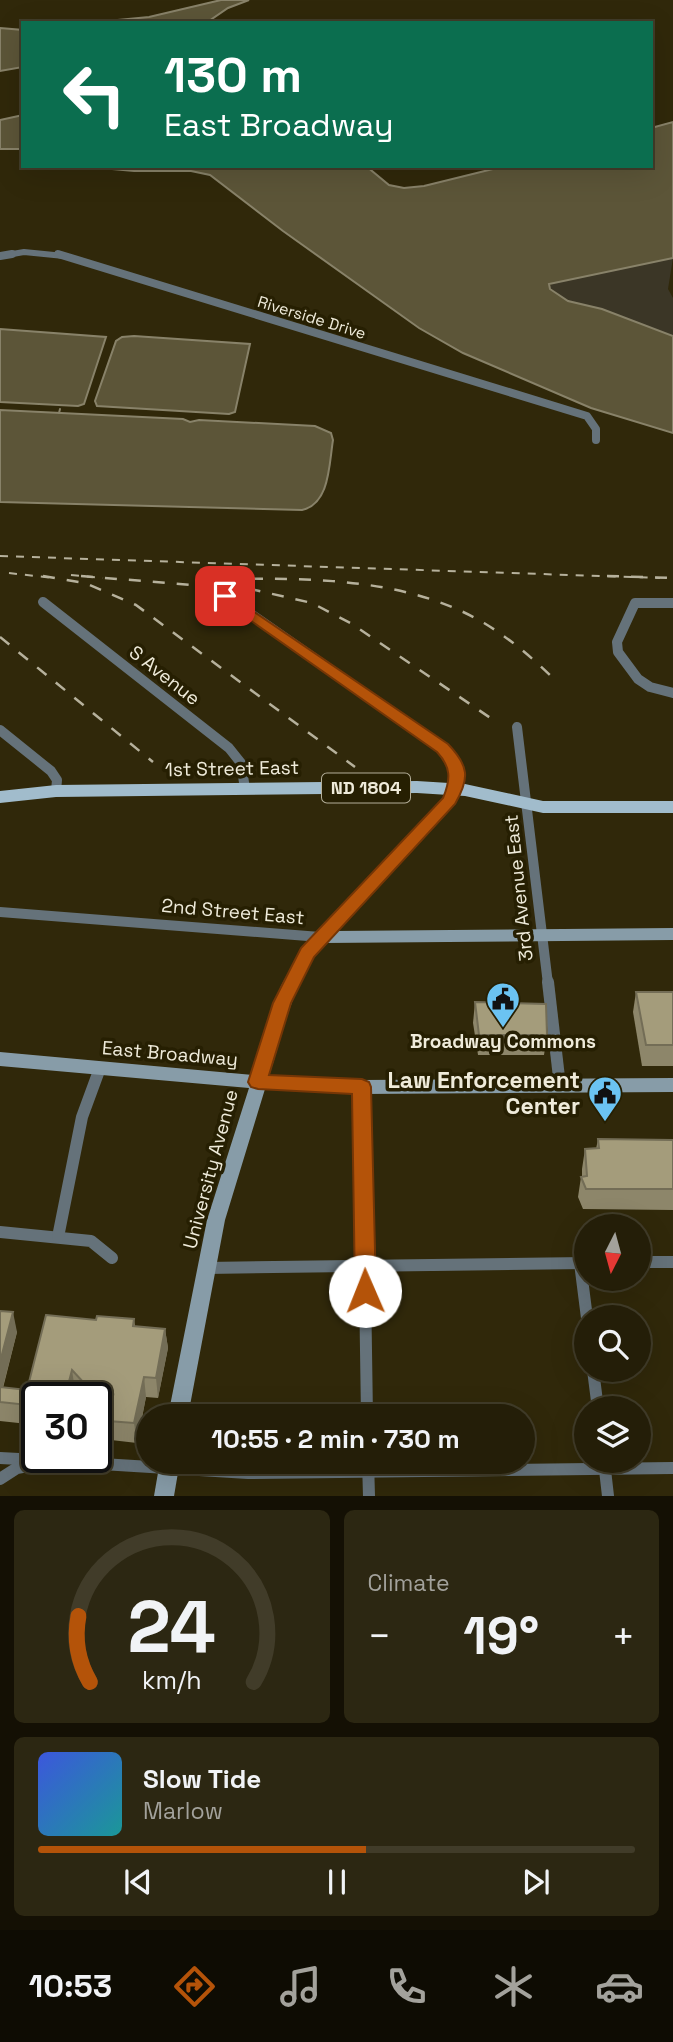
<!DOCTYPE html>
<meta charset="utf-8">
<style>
:root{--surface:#241e08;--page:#2c2712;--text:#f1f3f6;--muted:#a3a29c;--line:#413c29;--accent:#b45309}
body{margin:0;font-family:"Space Grotesk",sans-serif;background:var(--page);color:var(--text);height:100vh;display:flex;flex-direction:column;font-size:26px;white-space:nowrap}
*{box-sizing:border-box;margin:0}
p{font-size:23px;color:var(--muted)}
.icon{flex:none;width:38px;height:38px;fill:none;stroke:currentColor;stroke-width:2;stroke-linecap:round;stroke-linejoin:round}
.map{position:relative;height:1496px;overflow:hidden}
.side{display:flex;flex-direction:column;gap:14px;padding:14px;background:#141004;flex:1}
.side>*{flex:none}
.banner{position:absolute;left:21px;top:21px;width:632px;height:147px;border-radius:0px;box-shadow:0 7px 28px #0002,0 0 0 2px var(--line);background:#0b6e4f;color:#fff;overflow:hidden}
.needle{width:46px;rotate:186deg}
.tools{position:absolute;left:574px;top:1214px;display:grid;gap:14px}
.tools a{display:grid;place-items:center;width:77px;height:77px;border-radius:50%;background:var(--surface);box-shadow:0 7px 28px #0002,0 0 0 2px var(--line);font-size:35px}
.speed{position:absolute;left:21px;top:1382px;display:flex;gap:14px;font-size:35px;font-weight:700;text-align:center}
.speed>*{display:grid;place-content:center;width:91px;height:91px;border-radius:50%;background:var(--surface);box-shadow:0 7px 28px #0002,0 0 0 2px var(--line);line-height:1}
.speed .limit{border:4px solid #111;border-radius:10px;background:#fff;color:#111}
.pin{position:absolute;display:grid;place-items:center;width:60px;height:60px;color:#fff;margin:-30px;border-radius:14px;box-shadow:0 4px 10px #0006}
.me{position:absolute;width:77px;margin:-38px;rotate:359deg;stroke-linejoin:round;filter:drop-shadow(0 0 5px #0008)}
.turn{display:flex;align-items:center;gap:24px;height:147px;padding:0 28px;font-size:32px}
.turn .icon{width:91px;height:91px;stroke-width:2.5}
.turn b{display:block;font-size:49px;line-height:60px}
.big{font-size:52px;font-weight:700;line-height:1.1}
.side .card{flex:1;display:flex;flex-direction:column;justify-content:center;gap:10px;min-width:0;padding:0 24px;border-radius:10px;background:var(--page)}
.side .dial{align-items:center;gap:0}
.dial svg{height:182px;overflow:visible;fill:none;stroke:var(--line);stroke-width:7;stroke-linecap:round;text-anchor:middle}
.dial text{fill:var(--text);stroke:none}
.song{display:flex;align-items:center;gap:21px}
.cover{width:84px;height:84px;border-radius:10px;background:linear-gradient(135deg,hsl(230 70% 55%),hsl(180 70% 35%))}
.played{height:7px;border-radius:4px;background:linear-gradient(90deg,var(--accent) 55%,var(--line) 55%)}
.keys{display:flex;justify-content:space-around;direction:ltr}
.heat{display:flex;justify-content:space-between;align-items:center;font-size:38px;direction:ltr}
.side .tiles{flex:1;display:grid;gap:14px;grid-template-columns:1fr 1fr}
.card:last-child{grid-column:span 2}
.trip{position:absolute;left:136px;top:1404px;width:399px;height:70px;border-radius:35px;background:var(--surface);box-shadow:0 7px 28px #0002,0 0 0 2px var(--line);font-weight:700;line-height:70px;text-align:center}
.tab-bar{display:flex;height:112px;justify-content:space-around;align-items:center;background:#0e0c03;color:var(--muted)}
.tab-bar .icon{width:49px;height:49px}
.tab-bar .on{color:var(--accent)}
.tab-bar b{font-size:32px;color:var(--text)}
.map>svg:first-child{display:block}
</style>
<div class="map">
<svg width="673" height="1496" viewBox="0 0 673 1496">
<rect width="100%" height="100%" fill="#30280a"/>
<path fill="#3b3626" d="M673,258L668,289L673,298V336L568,301L549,287L554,281Z"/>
<g fill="#5c5538" stroke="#888269" stroke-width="2">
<path d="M221,0H249L228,8L206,23H86L149,17Z"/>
<path d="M0,28L23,30V67L0,71Z"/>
<path d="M23,115V149H0V120Z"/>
<path d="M673,122V258L549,284L550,289L568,301L602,309L673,336V433L591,408L463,353L419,328L283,231L210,175L191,171H134L79,166H366L389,185L404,188L424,186L505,166H651V128Z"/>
<path d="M0,329L106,337L84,404L78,406L0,402Z"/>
<path d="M134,336L250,344L235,412L229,414L97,406L95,401L116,341L122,337Z"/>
<path d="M0,410L183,419L190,422L199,420L315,426L331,433L333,440C329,464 330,504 302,510L0,502Z"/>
</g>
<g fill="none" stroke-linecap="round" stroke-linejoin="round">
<path stroke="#888269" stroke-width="2" d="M59,413L60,409"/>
<path stroke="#65727a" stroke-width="6" d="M1,256L24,252L64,256"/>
<g stroke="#65727a" stroke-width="8">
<path d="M58,254L587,416L596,429V440"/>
<path d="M0,256L12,254"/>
</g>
<g stroke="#65727a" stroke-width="10">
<path d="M225,596L443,748L456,766L455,789"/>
<path d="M43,602L229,748L241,763L245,789"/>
<path d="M673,603H635L617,642L618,652L638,679L650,687L673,693"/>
<path d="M517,727L548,984"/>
<path d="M0,730L51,771L57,780L56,791"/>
<path d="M0,912L320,937"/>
</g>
<g stroke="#65727a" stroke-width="12">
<path d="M548,982L560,1086"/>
<path d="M362,1087L367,1416"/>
<path d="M0,1232L91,1241L112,1258"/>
<path d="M58,1237L82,1117L100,1068"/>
<path d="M639,1262H673"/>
<path d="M580,1263L587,1318"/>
<path d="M206,1268L586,1263"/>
<path d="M593,1370L598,1409"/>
<path d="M0,1458L38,1460"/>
<path d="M368,1461L369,1496"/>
<path d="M604,1461L608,1496"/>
<path d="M0,1479L17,1468L53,1461L248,1473L673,1468"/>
</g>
<g fill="#879ca8" fill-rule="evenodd">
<path d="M455,784L462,789L450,810L335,931L673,928V940L324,943C293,981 284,1030 269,1076L362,1080L673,1078V1092L362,1094L265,1089L225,1220L188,1416H168L207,1220L249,1088L0,1066V1052L253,1075L281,986L301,949L440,803L450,786Z"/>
<path d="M160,1461H180L174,1496H154Z"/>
</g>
<path fill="#a1bccc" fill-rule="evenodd" d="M417,781L465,784L543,801H673V813H543L465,796L417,793L56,797L0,803V791L56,785Z"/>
<g stroke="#b6b19c" stroke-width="2" stroke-dasharray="8 8" stroke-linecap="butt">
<path d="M0,556L660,578"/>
<path d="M9,573L54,578"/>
<path d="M71,575L103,578"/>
</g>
<g stroke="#b6b19c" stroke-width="2.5" stroke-dasharray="12 12" stroke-linecap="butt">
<path d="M43,576L85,583L136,605L355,767"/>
<path d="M81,576L255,590L312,603L352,624L492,719"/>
<path d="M607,576L673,578"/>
<path d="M227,579C312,578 408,578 484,623C509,638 530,656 551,676"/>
<path d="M0,637L153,762"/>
</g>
</g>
<g fill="#8d866a">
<path d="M636,992H673V1066H642L633,1012Z"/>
<path d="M475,1002L547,1035L544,1055H478L473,1023Z"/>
<path d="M598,1139L673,1140V1210L583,1209L578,1197L581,1177L582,1176V1169L585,1149H596Z"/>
<path d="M0,1311L17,1332L3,1388L27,1390L134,1319L135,1326L165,1329L168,1348L158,1398L146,1397L137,1443L111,1440L108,1423L99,1432H96V1398H37V1425L0,1421Z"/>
</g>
<g fill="#736d56">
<path d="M13,1312L17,1332L0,1398V1362Z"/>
<path d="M165,1329L168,1348L158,1398L156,1378Z"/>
<path d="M72,1370L75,1390L73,1398L66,1393Z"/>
<path d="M144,1377L146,1397L137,1443L134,1423Z"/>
<path d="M113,1396L108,1423L99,1432L96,1412Z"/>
</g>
<g fill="#a49c7b" stroke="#736d56" stroke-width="2" fill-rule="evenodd">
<path d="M636,992H673V1045H646Z"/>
<path d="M475,1002L546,1004L547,1035H479Z"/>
<path d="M598,1139L673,1140V1189H586L581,1177L587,1176L585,1149L599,1148Z"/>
<path d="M0,1311L13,1312L0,1362Z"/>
<path d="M46,1315L96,1320L97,1316L134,1319L133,1326L165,1329L156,1378L144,1377L134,1423L108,1421L113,1396L96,1412V1398H37V1406L0,1402V1387L27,1390ZM72,1370L96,1396L66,1393Z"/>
</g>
<path fill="#b45309" stroke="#753606" stroke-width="2" d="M225,592L448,744C469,766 470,778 455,804L314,957L291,1003L269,1075L362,1079L369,1082L371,1087L376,1291L372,1297L365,1300L358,1297L355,1291L352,1094L258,1089L251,1087L248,1082L273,1003L301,948L443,798C451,779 451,767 437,752L220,599L217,596L220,593Z"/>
<defs>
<g id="civic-pin" transform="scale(1.75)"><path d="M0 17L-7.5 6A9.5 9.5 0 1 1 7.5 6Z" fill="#6bc3f2" stroke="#261f02"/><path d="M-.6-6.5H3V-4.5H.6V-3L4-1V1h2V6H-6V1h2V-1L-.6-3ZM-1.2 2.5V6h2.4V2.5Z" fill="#111"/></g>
</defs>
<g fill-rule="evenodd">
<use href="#civic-pin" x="503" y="999"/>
<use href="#civic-pin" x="605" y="1093"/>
</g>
<g text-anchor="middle" stroke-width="7" stroke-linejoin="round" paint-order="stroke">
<g font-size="16" fill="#efebda" stroke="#261f02">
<text transform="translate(312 317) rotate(17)" y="6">Riverside Drive</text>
</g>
<rect fill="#261f02" stroke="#b3ae99" stroke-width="2" x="322" y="773.5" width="88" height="29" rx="5"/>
<g font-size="18" font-weight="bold" fill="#efebda">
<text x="366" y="794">ND 1804</text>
</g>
<g font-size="19" fill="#efebda" stroke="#261f02">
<text transform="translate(165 675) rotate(38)" y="7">S Avenue</text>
<text transform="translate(232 768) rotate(-1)" y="7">1st Street East</text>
<text transform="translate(518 888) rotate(-96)" y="7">3rd Avenue East</text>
<text transform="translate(233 911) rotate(5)" y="7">2nd Street East</text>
<text transform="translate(170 1053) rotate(5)" y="7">East Broadway</text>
<text transform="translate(210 1169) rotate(-75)" y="7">University Avenue</text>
</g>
<g font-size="19" font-weight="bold" fill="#efebda" stroke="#261f02">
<text x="503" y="1048">Broadway Commons</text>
</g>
<g font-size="23" font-weight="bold" fill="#efebda" stroke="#261f02" text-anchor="end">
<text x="580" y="1088">Law Enforcement<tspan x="580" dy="26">Center</tspan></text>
</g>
</g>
</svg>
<div class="tools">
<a><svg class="needle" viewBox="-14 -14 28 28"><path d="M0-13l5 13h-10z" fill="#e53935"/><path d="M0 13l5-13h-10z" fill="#a3a29c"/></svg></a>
<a><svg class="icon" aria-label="search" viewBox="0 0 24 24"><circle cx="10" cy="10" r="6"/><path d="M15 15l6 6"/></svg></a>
<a><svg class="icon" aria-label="layers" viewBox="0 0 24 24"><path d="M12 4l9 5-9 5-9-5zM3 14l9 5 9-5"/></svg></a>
</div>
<div class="speed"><div class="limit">30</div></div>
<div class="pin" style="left:225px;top:596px;background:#d93025"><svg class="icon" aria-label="arrive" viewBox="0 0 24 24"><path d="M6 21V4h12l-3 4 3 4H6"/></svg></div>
<svg class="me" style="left:365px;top:1291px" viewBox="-20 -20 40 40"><circle r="19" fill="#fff"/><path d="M0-13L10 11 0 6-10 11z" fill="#b45309"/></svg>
<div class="trip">10:55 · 2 min · 730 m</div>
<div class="banner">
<div class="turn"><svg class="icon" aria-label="left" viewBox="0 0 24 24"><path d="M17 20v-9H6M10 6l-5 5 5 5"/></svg><div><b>130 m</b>East Broadway</div></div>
</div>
</div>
<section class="side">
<div class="tiles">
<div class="card dial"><svg viewBox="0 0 100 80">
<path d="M14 69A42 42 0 1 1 86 69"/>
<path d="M14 69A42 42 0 0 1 9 40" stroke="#b45309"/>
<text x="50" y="56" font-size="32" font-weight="700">24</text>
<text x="50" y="72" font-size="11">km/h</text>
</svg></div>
<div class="card"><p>Climate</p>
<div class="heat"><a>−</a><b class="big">19°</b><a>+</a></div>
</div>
<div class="card">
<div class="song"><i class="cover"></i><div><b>Slow Tide</b><p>Marlow</p></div></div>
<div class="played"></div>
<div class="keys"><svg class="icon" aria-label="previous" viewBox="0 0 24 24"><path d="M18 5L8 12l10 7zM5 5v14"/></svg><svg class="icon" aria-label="pause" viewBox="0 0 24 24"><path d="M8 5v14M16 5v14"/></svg><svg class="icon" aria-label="next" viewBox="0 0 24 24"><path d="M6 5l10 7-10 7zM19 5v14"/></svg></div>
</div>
</div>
</section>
<nav class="tab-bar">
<b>10:53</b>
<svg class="icon on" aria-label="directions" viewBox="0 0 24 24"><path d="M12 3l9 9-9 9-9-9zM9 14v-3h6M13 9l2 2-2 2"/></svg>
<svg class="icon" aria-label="music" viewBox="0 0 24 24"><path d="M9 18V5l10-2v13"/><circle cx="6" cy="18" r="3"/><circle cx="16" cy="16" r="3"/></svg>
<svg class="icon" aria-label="phone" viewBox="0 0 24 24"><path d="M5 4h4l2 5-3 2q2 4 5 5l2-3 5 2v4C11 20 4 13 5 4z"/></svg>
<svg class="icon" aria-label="climate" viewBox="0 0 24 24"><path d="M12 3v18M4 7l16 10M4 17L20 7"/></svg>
<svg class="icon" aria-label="car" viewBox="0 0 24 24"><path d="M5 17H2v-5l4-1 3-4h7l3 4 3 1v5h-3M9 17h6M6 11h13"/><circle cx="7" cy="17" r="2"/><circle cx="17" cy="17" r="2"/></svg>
</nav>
